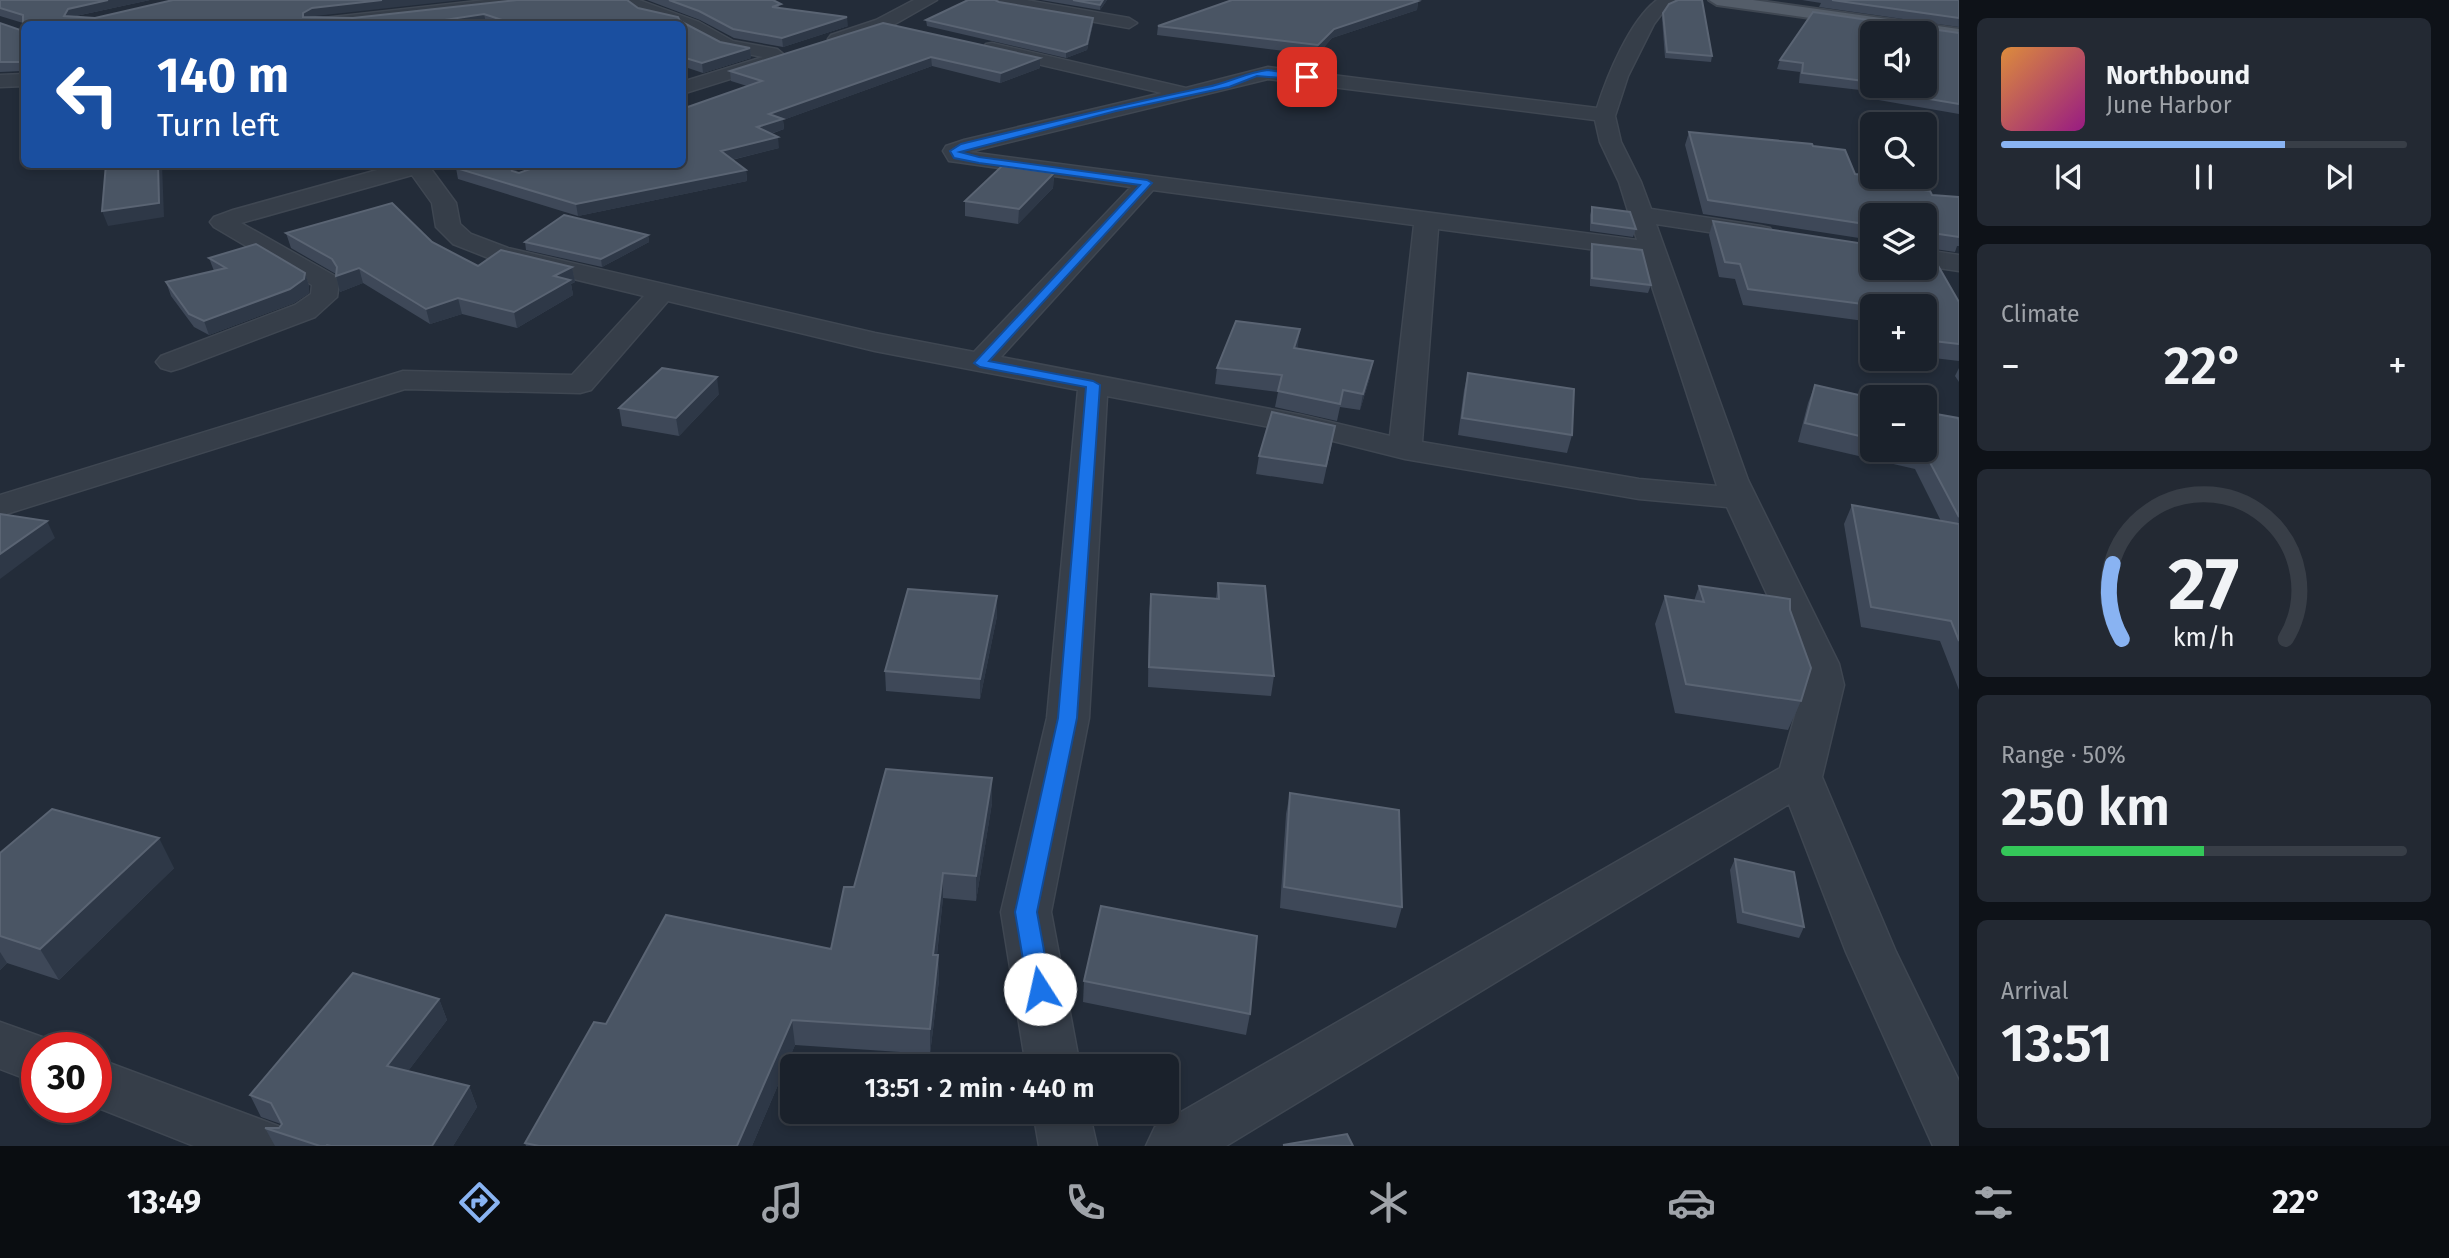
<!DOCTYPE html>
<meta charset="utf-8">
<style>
:root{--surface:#1a212b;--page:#232933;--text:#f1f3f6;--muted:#9fa3a9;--line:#383e47;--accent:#89b3f2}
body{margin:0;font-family:"Fira Sans",sans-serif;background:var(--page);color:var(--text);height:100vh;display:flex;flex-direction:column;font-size:26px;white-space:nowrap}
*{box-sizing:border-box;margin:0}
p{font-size:23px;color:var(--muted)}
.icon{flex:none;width:38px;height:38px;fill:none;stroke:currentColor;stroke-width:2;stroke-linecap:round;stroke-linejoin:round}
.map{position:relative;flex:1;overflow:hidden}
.sheet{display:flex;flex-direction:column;gap:18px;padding:18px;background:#0e1218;width:490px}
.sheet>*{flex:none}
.hud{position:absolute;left:21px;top:21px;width:665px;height:147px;border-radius:10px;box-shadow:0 4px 10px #0003,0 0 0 2px var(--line);background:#1a4fa0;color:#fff;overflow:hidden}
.controls{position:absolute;left:1860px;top:21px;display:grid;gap:14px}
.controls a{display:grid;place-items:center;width:77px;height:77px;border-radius:10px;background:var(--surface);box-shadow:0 4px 10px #0003,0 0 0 2px var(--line);font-size:35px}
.speed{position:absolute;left:21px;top:1032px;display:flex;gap:14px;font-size:35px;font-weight:700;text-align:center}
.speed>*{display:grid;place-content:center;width:91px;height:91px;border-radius:50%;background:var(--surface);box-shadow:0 4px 10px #0003,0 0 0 2px var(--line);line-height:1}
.speed .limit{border:10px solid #d22;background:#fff;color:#111}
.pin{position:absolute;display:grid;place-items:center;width:60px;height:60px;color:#fff;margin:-30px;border-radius:14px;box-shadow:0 4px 10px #0006}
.me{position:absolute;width:77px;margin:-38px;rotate:350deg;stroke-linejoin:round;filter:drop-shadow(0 0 5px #0008)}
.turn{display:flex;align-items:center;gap:24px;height:147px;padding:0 21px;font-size:32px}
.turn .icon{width:91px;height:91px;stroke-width:2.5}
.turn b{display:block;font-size:49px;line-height:60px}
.big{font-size:52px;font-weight:600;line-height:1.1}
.sheet .card{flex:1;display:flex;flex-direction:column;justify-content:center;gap:10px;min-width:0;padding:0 24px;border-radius:10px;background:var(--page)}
.sheet .dial{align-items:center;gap:0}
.dial svg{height:182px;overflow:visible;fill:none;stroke:var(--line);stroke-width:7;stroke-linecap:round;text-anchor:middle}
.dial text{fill:var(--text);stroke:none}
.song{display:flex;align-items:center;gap:21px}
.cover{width:84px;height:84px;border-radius:10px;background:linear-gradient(135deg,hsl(30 70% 55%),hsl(310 70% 35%))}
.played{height:7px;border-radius:4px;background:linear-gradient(90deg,var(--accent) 70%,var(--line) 70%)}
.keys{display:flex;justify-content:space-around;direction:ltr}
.heat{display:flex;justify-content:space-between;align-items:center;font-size:38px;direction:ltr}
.charge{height:10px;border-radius:5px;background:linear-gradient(90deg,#34c759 50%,var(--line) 0)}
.trip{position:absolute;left:780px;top:1054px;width:399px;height:70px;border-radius:10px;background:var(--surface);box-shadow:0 4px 10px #0003,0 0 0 2px var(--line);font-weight:600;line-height:70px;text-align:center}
.tab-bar{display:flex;height:112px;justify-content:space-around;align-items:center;background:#0a0d11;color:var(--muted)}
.tab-bar .icon{width:49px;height:49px}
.tab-bar .active{color:var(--accent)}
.tab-bar b{font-size:32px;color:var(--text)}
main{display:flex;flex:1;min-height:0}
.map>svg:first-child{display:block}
</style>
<main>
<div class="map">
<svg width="1959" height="1146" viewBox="0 0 1959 1146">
<rect width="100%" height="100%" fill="#232c39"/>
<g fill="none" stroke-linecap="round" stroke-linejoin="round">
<g stroke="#3f4752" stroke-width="3">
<g id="street">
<path d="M486,0H537L529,5L355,24H307L315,19Z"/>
<path d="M620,0H639L699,22L733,41L777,49L788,58L785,62L682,94V82L763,57L722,49L682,28V24C663,24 633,15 620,0Z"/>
<path d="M914,0H937L888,28L837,44L828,39L831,35L876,20Z"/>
<path d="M991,0H1026L1129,18L1137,23L1129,28L999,5Z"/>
<path d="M1657,0H1683L1666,8L1654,24L1628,76L1615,116L1621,142L1641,182L1651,209L1761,226L1770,228L1773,233L1770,238L1761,240L1656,224L1748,480L1839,664L1844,685L1822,777L1896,952L1959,1081V1146H1933L1846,952L1789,804L1226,1146H1146L1155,1127L1780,768L1804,685L1799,664L1727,507L1639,499L1405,459L1301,433L1107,396L1089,718L1051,912L1080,1066H1026L1001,912L1047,718L1078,390L875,351L668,301L591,390L580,393L405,389L0,516V495L403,371L572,375L644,296L491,259L453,244L436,227L432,203L412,175L241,223L335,276L339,282L337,297L315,317L181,368L171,371L161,368L156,362L161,356L295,305L311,294L312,285L214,227L210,222L214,217L233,210L399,164H437L431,169L456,203L460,224L471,234L508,248L875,333L974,352L1131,187L957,162L949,161L943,151L946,146L964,140L1162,93L986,52L983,48L986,44L992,43L1186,88L1268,67L1597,108C1607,76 1630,20 1657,0ZM1268,79L1595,120L1600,142L1619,182L1637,240L969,152ZM1153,190L1414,225L1390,436L1301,415L1001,357ZM1438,229L1642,256L1717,486L1639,479L1422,442Z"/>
<path d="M24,74V86L0,87V75Z"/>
<path d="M1925,250L1959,255V271L1925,266Z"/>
<path d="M0,1022L56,1042L59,1048H37V1083L0,1069Z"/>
<path d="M96,1058L281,1127L290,1146H194L96,1107Z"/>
<path d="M1033,1111H1089L1097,1146H1039Z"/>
</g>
</g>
<g stroke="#3f4752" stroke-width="4">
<path id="primary" d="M1709,0H1753L1959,29V39L1717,5Z"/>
</g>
<use href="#street" fill="#363e49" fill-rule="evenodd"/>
<use href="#primary" fill="#545d69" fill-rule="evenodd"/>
</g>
<g fill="#3e4858" fill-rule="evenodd">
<path d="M0,0H150L76,16L95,18L315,16L353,18L638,8L680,21L720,42L750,48L751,58L703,73L682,66V24H491L486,23L24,24V78L22,71L0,72V23L20,30L23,28V23L0,16Z"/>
<path d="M647,0H773L781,9L848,26L783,47L734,38L700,20Z"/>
<path d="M1041,0H1107L1100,10Z"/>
<path d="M1802,0H1959V27L1819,7L1821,3Z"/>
<path d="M1418,1L1417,10L1332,38L1317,55L1157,35L1158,26Z"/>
<path d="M999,2L1093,24L1087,50L1066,58L927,26L926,20Z"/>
<path d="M1813,12L1959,33V114L1867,98L1869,91L1799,83L1800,72L1777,69L1780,60ZM1872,33H1925V86H1872Z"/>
<path d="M1663,13L1712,56L1711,62L1665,58L1662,18Z"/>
<path d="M883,23L1040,68L1000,83L932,66L783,120L784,129L771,134L779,148L732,160L746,170L747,181L578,216L458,179L456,168L522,164L515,172L519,173L539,166L747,86L731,81L730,71Z"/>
<path d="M1689,132L1813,146L1855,174L1917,189L1932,195L1959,197V246H1957L1955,252L1928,248L1959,302V361L1925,357V306H1872V323V322L1743,305L1735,279L1719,277L1709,235L1713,221L1925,268L1872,215V240L1703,214L1685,145Z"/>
<path d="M1054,173L1053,188L1018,224L965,216V201Z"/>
<path d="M1592,207L1636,229L1633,237L1590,231V215Z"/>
<path d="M286,233L432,242L478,266L572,267L575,282L571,284L573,295L517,328L462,314L430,324L363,283L340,292L336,276V274L291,248Z"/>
<path d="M648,235L649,242L602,267L526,250L525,242Z"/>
<path d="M1592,244L1651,285L1648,293L1590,286V252Z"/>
<path d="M209,258L305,273L309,286V293L294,303L209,335L194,327L171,296L166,282L214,271Z"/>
<path d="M1298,345L1297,348L1370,377L1360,410L1340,407L1337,421L1275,407L1278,392L1215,384L1217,368Z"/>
<path d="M1959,368V382L1955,376Z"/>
<path d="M1468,373L1572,435L1567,453L1458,435L1464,390Z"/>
<path d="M1815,385L1872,398V450H1925L1959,421V690L1940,641L1861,627L1844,524L1852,505L1941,521L1915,469L1798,442L1808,403Z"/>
<path d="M719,394L679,436L622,426L619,408Z"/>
<path d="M1332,443L1323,484L1256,474L1259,456Z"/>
<path d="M1218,583L1274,676L1271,696L1148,687L1149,613L1151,594L1216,598Z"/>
<path d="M1699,586L1790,610L1801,701L1788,730L1675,713L1655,624L1665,596L1694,601Z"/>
<path d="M997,616L980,699L886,691L885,671Z"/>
<path d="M1290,793L1402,907L1396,928L1280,908L1286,814Z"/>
<path d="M992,803L976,901L943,898L937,955H938L939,980L930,1054L795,1045L752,1146H526L525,1143L606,1024L831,949L854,887Z"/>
<path d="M0,853L174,868L59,980L7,963L0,970Z"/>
<path d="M1735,859L1804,927L1799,938L1737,923L1730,870Z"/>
<path d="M1084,981L1250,1014L1246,1035L1083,1002Z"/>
<path d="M439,999L447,1020L408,1071L469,1086L477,1107L453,1146H275L265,1128H279L281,1124L261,1117L250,1095Z"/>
</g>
<g fill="#2e3847">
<path d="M108,0H150L71,17L64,16L68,9Z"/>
<path d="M382,0H462L315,16L303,17V13L312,8Z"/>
<path d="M1103,0H1107L1100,10V5Z"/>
<path d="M1418,1L1417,10L1332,38L1317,55L1318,45L1334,29Z"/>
<path d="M484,14L486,23L475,24H418Z"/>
<path d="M847,17L848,26L783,47L782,38Z"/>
<path d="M1093,18V24L1087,50L1066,58V52Z"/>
<path d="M750,48L751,58L703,73L702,63Z"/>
<path d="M931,57L932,66L783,120L784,129L758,138L757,127L769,114Z"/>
<path d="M1040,58V68L1000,83L1001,73Z"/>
<path d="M778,137L779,148L722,162L721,151Z"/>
<path d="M158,164H162L164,217L108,226L102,211Z"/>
<path d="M509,164H522L511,176Z"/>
<path d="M746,170L747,181L578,216L576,204Z"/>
<path d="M1054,173L1053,188L1018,224L1019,209Z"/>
<path d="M1932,233L1925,247V234Z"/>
<path d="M648,235L649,242L602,267L601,259Z"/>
<path d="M572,267L575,282L571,284L573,295L517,328L514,312L554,276Z"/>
<path d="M359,268L363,283L340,292L336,276Z"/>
<path d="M305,273L309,286V293L294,303L209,335L204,321Z"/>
<path d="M458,298L462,314L430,324L426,309Z"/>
<path d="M1300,329L1298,345L1292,364L1294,348Z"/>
<path d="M1373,361L1370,377L1360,410L1363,394Z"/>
<path d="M717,377L719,394L679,436L676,418Z"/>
<path d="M47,521L55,538L0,579V554Z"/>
<path d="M997,596V616L980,699V679Z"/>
<path d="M992,778V803L976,901V876Z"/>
<path d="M159,838L174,868L59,980L40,949Z"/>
<path d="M943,873V898L934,980L933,955Z"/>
<path d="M0,952L7,963L0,970Z"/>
<path d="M938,955L939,980L930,1054V1029Z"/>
<path d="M439,999L447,1020L396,1087L387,1066Z"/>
<path d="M792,1020L795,1045L752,1146H737Z"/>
<path d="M469,1086L477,1107L453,1146H432Z"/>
</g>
<g fill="#4a5564" stroke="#5a6473" stroke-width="2">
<path d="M0,0H108L68,9L64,16L95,18L173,0H382L312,8L303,13V17L353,18L517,0H627L638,8L678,17L680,21L720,42L750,48L702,63L682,57V24H514L484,14L418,24H24V74L23,73L20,62H0V23L20,30L23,28V15L0,8Z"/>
<path d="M669,0H773L781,4L772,7L847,17L782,38L733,29L699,11Z"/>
<path d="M968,0H995L999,2L1093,18L1087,44L1066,52L926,20Z"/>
<path d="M1073,0H1103L1100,5Z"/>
<path d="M1232,0H1413L1418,1L1334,29L1318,45L1158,26Z"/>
<path d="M1678,0H1702L1712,56L1667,52L1663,13L1669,4Z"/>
<path d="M1832,0H1959V18Z"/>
<path d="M1813,12L1959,33V104L1870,89L1872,86H1925V33H1872V82L1802,73L1803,63L1780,60Z"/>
<path d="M883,23L1040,58L1001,73L931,57L769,114L783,119L757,127L778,137L721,151L746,170L576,204L456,168L467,164H509L512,171L519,173L539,166L540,164H682V109L762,81L730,71Z"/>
<path d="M1689,132L1812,144L1813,146L1845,150L1855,174L1913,181L1917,189L1930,191L1932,195L1959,197V237L1932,233L1925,234V215H1872V225L1708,200Z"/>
<path d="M106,164H158L159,203L102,211Z"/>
<path d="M1002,166L1054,173L1019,209L965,201Z"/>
<path d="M392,203L432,242L478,266L501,250L572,267L554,276L570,280L514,312L458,298L426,309L359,268L336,276L337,267L332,259L286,233Z"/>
<path d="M1592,207L1630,212L1636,229L1592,223Z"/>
<path d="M564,215L648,235L601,259L525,242Z"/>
<path d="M1713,221L1872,245V268H1925V243L1959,302V344L1925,340V306H1878L1748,289L1740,264L1725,262Z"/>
<path d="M256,244L305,273L304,279L290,289L204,321L189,314L166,282L226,268L209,258Z"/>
<path d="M1592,244L1642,250L1651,285L1592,278Z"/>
<path d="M1236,321L1300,329L1294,348L1373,361L1363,394L1343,390L1340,404L1278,391L1282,375L1217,368Z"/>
<path d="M662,368L717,377L676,418L619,408Z"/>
<path d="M1468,373L1574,389L1572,435L1462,418Z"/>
<path d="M1815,385L1872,398V439L1805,423Z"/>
<path d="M1272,412L1335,426L1326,466L1259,456Z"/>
<path d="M1925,412L1958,418L1959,421V517L1924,451L1920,450H1925Z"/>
<path d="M1852,505L1959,524V641L1951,621L1871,607Z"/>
<path d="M0,514L47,521L0,554Z"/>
<path d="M1218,583L1265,586L1274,676L1149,667L1151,594L1219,599Z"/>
<path d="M1699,586L1790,599V610L1811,668L1801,701L1686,684L1665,596L1704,602Z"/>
<path d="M908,589L997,596L980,679L885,671Z"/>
<path d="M886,769L992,778L976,876L943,873L933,955H938L930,1029L792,1020L737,1146H539L525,1143L594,1022L606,1024L666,915L831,949L844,887H854Z"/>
<path d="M1290,793L1399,810L1402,907L1284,887Z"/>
<path d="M52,809L159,838L40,949L0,936V853Z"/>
<path d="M1735,859L1794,872L1804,927L1743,912Z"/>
<path d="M1101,906L1257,936L1250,1014L1084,981Z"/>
<path d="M353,973L439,999L387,1066L469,1086L432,1146H331L327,1145L326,1146H320L265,1128H279L282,1124L271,1103L250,1095Z"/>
<path d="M1347,1134L1353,1146L1283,1145Z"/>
</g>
<path fill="#1a73e8" stroke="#114b97" stroke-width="2" d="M1268,70L1311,77L1307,80L1257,76L1229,87L1116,111L960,152L979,157L1147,180L1152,183L989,361L1093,381L1100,385L1077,718L1037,912L1051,989L1048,995L1040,998L1032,995L1028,989L1015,912L1058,718L1086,387L980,367L974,363L1140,185L979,163L954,158L950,151L961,144C1043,124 1124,104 1207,87C1228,83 1247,72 1268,70Z"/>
</svg>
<div class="controls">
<a><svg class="icon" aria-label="sound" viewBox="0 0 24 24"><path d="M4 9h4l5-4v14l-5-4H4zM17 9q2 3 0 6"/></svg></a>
<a><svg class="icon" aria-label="search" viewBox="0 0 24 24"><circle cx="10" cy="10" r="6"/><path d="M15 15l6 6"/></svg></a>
<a><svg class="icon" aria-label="layers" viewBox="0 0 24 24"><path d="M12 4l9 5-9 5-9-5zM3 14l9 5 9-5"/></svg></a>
<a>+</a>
<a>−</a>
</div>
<div class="speed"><div class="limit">30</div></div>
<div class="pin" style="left:1307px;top:77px;background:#d93025"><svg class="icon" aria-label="arrive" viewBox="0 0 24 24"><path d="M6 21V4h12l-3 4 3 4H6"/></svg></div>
<svg class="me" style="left:1040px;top:989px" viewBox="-20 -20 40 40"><circle r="19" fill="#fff"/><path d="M0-13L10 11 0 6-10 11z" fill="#1a73e8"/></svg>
<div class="trip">13:51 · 2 min · 440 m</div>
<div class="hud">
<div class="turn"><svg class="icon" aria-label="left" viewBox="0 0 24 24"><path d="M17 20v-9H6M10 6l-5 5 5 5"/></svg><div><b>140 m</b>Turn left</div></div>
</div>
</div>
<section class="sheet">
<div class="card">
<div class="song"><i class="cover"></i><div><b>Northbound</b><p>June Harbor</p></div></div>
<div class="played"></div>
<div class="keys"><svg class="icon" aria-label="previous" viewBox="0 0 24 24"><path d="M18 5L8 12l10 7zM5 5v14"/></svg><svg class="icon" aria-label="pause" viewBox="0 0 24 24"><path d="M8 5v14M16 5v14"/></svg><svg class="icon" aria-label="next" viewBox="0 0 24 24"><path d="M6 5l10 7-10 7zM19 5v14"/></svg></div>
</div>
<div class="card"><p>Climate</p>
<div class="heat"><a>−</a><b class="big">22°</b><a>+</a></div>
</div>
<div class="card dial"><svg viewBox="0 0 100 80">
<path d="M14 69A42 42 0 1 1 86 69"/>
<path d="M14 69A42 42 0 0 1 10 36" stroke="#89b3f2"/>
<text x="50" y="56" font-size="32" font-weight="700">27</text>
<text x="50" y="72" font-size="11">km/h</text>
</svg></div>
<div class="card"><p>Range · 50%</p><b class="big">250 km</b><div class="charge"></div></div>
<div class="card"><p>Arrival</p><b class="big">13:51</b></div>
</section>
</main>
<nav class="tab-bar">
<b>13:49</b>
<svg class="icon active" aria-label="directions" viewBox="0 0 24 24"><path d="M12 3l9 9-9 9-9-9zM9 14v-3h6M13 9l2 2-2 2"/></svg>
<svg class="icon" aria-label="music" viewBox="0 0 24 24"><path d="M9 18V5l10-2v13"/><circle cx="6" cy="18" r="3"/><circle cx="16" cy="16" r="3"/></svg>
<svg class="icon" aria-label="phone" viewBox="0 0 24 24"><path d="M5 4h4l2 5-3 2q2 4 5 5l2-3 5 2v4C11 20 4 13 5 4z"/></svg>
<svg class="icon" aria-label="climate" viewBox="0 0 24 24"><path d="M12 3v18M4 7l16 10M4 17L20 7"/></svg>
<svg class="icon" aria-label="car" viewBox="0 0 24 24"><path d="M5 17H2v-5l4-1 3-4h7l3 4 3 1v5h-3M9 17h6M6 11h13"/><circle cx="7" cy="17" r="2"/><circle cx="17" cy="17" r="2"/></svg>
<svg class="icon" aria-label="filters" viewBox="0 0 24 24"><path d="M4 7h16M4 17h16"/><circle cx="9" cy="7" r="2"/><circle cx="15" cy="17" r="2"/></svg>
<b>22°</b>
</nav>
